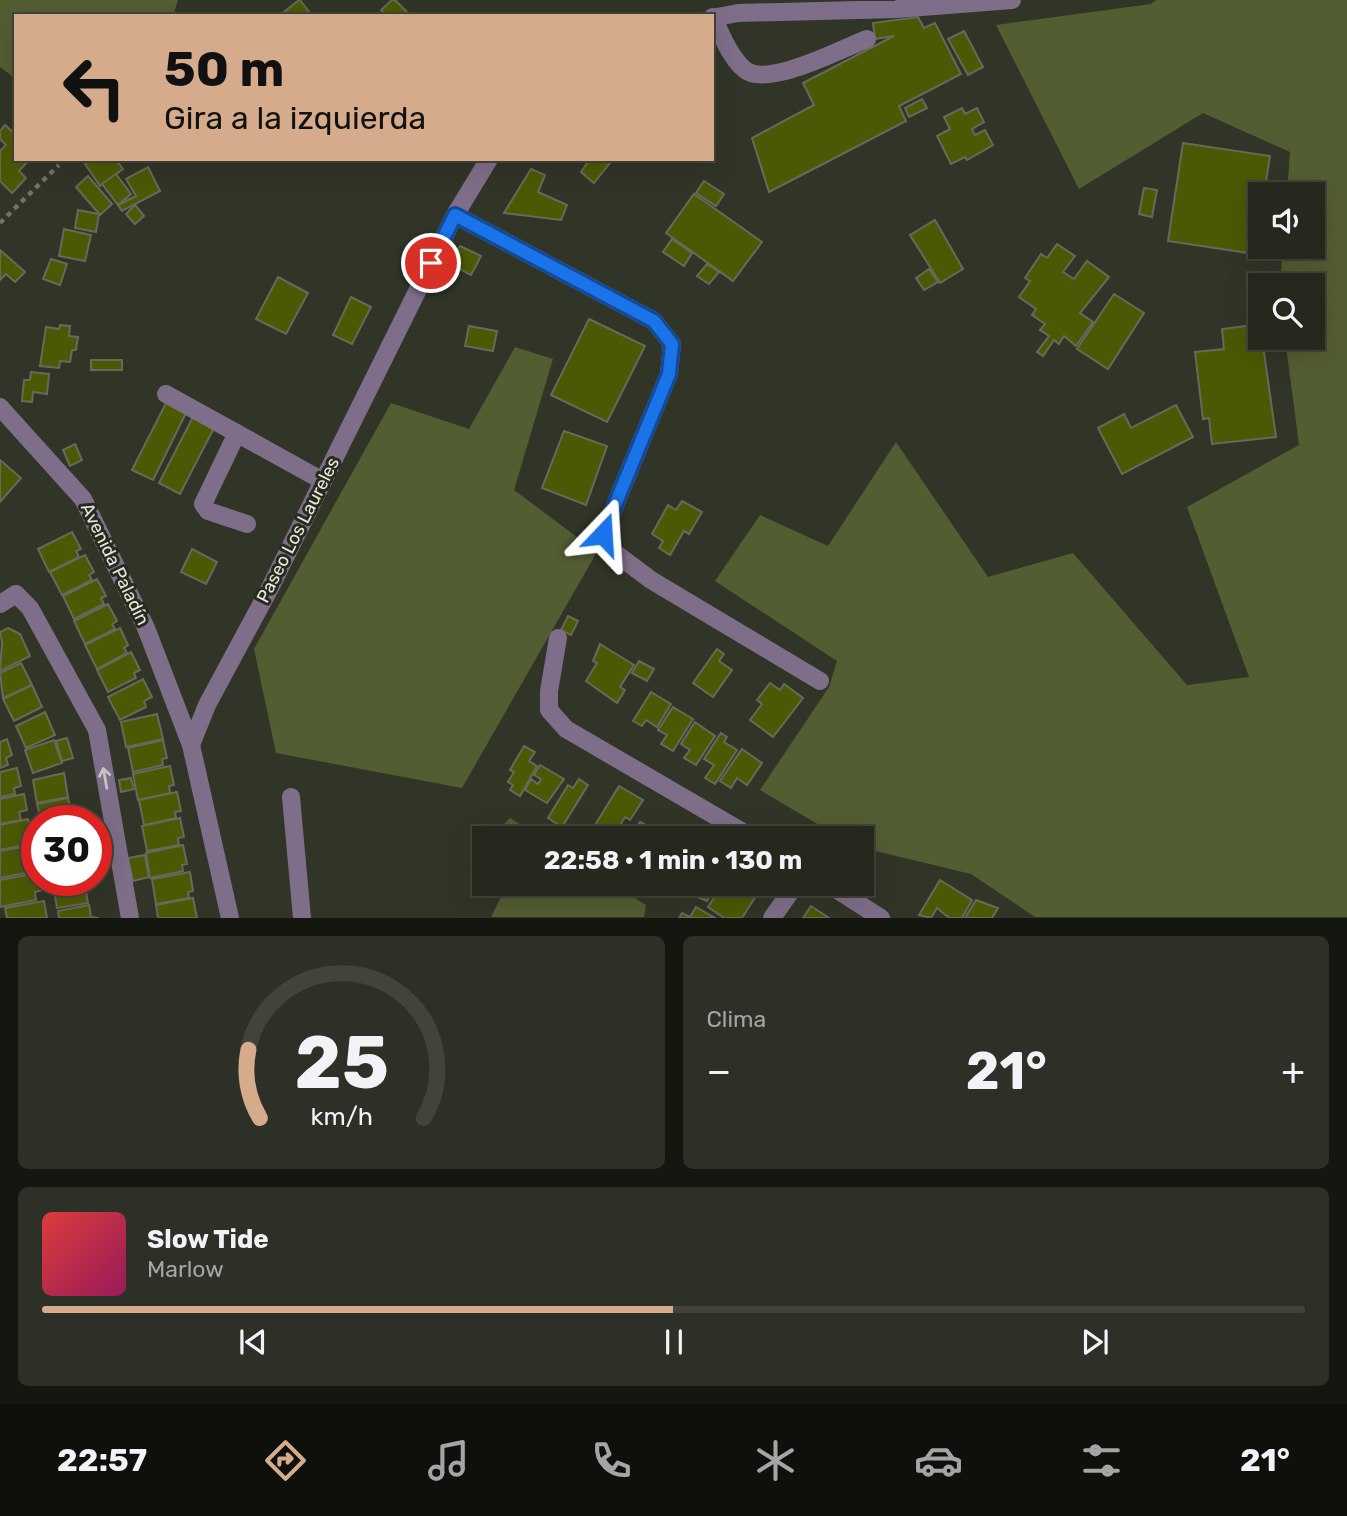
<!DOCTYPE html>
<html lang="es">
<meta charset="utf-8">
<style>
:root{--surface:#25281d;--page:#2d3026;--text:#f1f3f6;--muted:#a3a6a4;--line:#42443b;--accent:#d6ab8b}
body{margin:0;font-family:Rubik,sans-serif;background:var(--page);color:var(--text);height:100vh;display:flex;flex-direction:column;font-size:26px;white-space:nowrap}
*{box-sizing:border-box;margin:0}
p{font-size:23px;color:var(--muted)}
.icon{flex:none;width:38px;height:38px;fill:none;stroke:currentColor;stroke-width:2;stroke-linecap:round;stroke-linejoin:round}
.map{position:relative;height:918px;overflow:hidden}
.panel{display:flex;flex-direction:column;gap:18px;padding:18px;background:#141610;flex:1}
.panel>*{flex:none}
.top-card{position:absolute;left:14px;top:14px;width:700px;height:147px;border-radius:0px;box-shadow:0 7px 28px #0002,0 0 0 2px var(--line);background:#d6ab8b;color:#111;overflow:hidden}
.fabs{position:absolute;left:1248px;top:182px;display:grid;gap:14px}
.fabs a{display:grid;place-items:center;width:77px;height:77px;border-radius:0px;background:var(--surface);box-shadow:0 7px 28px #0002,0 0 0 2px var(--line);font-size:35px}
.speed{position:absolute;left:21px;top:805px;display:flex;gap:14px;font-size:35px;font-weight:700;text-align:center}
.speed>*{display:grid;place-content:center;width:91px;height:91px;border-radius:50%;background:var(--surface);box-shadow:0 7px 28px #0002,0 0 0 2px var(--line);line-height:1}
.speed .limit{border:10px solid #d22;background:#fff;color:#111}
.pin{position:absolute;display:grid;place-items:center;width:60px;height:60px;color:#fff;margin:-30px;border:4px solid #fff;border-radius:50%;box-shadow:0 2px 7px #0007}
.me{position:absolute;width:77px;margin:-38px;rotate:20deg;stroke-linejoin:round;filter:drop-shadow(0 0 5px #0008)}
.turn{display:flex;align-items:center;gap:24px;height:147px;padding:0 35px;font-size:32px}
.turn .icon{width:91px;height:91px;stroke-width:2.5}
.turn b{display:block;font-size:49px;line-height:60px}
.big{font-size:52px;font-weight:700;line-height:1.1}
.panel .tile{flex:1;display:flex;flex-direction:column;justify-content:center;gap:10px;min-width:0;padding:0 24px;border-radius:10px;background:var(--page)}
.panel .dial{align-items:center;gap:0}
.dial svg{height:182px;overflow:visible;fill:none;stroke:var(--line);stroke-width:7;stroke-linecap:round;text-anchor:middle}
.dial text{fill:var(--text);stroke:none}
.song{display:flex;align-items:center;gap:21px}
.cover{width:84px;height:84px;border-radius:10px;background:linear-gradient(135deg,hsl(0 70% 55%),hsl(330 70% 35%))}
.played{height:7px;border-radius:4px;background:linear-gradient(90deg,var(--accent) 50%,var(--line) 50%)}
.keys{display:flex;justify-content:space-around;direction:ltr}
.heat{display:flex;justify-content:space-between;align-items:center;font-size:38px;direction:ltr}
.panel .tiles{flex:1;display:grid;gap:18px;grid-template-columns:1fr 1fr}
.tile:last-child{grid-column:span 2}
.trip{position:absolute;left:472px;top:826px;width:402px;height:70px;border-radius:0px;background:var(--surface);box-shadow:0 7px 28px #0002,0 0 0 2px var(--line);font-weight:700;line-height:70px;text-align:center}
.dock{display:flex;height:112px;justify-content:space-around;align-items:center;background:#0f100c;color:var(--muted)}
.dock .icon{width:49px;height:49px}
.dock .on{color:var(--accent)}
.dock b{font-size:32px;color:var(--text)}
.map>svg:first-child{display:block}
</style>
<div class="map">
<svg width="1347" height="918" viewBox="0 0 1347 918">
<rect width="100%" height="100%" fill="#313527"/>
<g fill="#535d32">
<path d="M0,0H178L173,16H16V79L0,67Z"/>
<path d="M1156,0H1347V917H1035L971,874L863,848V838H841L760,790L829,687L837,661L715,581L760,515L828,546L896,442L988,577L1073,553L1187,685L1249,677L1187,507L1299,445L1285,338H1312V285H1280L1283,247H1312V194H1287L1290,152L1203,113L1079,189L996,25L1151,4Z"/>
<path d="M515,347L553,359L514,490L597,552L462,788L276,753L254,649L391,403L469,429Z"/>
<path d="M510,818L542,838H491Z"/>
<path d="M487,884H613L646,905L644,917H491L503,893Z"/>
</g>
<g fill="#4b5904" stroke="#656a5a" stroke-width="2">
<path d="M300,0L312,16H279L299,0Z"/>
<path d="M392,0H395L411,16H387L381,10Z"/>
<path d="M918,17L924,28L935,23L961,74L899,106L906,121L769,192L752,138L814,105L803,83L894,36L875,39L873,23Z"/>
<path d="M964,31L983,67L968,75L948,39Z"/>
<path d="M922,99L927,108L909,117L905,108Z"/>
<path d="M962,108L965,114L977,108L984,122L972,129L975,135L985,130L993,145L967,160L965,157L951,164L937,136L950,129L944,117Z"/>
<path d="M5,125L16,135V159L28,161L19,171L26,178L12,193L0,181V151L6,145L0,139V131Z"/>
<path d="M1183,143L1270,156L1264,194H1260L1255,254L1168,241Z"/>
<path d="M91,159H115L123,169L100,186L85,164Z"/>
<path d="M590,159H613L594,183L581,172Z"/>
<path d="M148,167L160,191L122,211L118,205L136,196L126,179Z"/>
<path d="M531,169L545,175L538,192L567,205L561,220L504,213Z"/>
<path d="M116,174L131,194L118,205L102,184Z"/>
<path d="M88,176L112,204L100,215L76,187Z"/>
<path d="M704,181L724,194L716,206L696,193Z"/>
<path d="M1144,188L1157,190L1152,217L1139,214Z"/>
<path d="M694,194L762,242L733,281L666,233Z"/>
<path d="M135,205L144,216L135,224L126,214Z"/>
<path d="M78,210L99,214L96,232L75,228Z"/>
<path d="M935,220L963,269L940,283L910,235Z"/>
<path d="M64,229L91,235L85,261L59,256Z"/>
<path d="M672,239L692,253L684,266L663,252Z"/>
<path d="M1057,244L1075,256L1063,272L1074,279L1087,261L1109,277L1080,313L1093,322L1076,346L1064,336L1059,344L1054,340L1043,356L1037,352L1049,336L1040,330L1045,324L1032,315L1036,309L1019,297L1030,281L1025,278L1041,254L1047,258Z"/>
<path d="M460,246L481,256L471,275L450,264Z"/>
<path d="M0,250L25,272L15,282L6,274L0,280Z"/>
<path d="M51,259L67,264L60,285L43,279Z"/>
<path d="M707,264L719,272L709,284L697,276Z"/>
<path d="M929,269L938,282L924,290L916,278Z"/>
<path d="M278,277L308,293L286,334L256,319Z"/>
<path d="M1114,294L1144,313L1108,369L1077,349Z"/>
<path d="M351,297L371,307L352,344L333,335Z"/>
<path d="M589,319L645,346L607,422L551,395Z"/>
<path d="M1260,324L1276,437L1212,444L1209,418L1203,419L1195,352L1224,349L1222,329Z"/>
<path d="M60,325L70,326L69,336L78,337L76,350H72L70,362L60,361L59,368L40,366L46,327L59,329Z"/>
<path d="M469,326L497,331L493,351L465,346Z"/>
<rect x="91" y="360" width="31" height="10"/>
<path d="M31,372L49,374L47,394L33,392L32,402L22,401L24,380H30Z"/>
<path d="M167,401L187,411L153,480L132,470Z"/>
<path d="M1176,405L1193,437L1122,474L1098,428L1124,414L1131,428Z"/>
<path d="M194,415L215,426L180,494L159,483Z"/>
<path d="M564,431L607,446L586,505L542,488Z"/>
<path d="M75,444L82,460L70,466L63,450Z"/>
<path d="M0,460L21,478L0,502Z"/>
<path d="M682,501L702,512L689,534L684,531L670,555L659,548L663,541L652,534L668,505L676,510Z"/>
<path d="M72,532L81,549L76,551L79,557L49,572L38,549Z"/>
<path d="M192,549L217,562L206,584L181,572Z"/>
<path d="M85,555L94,572L89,575L92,580L62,595L50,572Z"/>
<path d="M97,579L106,596L101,598L104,604L74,619L63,596Z"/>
<path d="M108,604L117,621L112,624L115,629L85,644L74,621Z"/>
<path d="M568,616L578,621L571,635L561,630Z"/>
<path d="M8,628L20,634L30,656L0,671L2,642L0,632Z"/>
<path d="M120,628L128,645L124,648L127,653L97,669L85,645Z"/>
<path d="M600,644L634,665L620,687L625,690L617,703L586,681L597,663L593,661Z"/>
<path d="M717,649L724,654L719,661L732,670L713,697L693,683Z"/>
<path d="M131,652L140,670L134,673L136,678L108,692L97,670Z"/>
<path d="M639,661L654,669L647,681L632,673Z"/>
<path d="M21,663L32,685L3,698L0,673Z"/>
<path d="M143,679L152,697L144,701L146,707L120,720L108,697Z"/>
<path d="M770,683L780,690L784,684L803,698L773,737L750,720L762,704L757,700Z"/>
<path d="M32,685L42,707L14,721L3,699Z"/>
<path d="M651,692L671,704L657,727L646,720L642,726L633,721Z"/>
<path d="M673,707L693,719L673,751L661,744L667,735L658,730Z"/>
<path d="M45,712L55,735L26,748L16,726Z"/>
<path d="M157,714L163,739L126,747L121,722Z"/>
<path d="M695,722L715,736L696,765L684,758L690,750L681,744Z"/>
<path d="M721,733L727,737L724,742L737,750L715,784L705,778L714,765L704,759Z"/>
<path d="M67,738L73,758L62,761L56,741Z"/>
<path d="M7,739L12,755L6,758L8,765L0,768V742Z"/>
<path d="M54,740L62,763L33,773L25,750Z"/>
<path d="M163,740L167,758L162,759L163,765L133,772L128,748Z"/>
<path d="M524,746L535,752L529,761L537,766L520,796L510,790L513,785L508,782L514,772L510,770Z"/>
<path d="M742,749L762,763L747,785L737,778L731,788L720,781Z"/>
<path d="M540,765L564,779L547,803L525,790L531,779L538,784L541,779L534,775Z"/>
<path d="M170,766L174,785L169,786L170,793L138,800L133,774Z"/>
<path d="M17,768L21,786L14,788L15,794L0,797V772Z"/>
<path d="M64,773L68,797L37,803L33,780Z"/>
<path d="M131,778L134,789L121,792L119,780Z"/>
<path d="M579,779L588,785L562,827L548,818L568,785L573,788Z"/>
<path d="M619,786L643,800L630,820L625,817L612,838H587Z"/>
<path d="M177,792L181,811L175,812L176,818L144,825L139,800Z"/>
<path d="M24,794L27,810L19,812L21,820L0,824V799Z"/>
<path d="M68,798L73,821H41L37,804Z"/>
<path d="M180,818L184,837L178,838L179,845L147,851L142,826Z"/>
<path d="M28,819L32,835L24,837L25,845L0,850V825Z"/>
<path d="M640,822L644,824L641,829L652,836L629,838Z"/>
<path d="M33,845L36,863L29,864L30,872L0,878V851Z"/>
<path d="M183,845L187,864L182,865L183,871L150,878L146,853Z"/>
<path d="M145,855L149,877L133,881L128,858Z"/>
<path d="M190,872L193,891L188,892L189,898L156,904L152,879Z"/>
<path d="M37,873L42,890L35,892L36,900L0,907V880Z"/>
<path d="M84,880L88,903L57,908L53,884Z"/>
<path d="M940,880L972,900L962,918H949L937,908L931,918L919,915Z"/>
<path d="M688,884H717L707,901L683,891Z"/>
<path d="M723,884H755L761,888L742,918H724L708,907Z"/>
<path d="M193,898L197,918H158L156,905Z"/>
<path d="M976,900L998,908L992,918H965Z"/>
<path d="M44,901L47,918H7L5,908Z"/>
<path d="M89,905L91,917L99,918H59L58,911Z"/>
<path d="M811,906L829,918H803Z"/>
<path d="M696,907L715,918H679L682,913L690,917Z"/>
</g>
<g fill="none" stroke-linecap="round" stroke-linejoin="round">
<path stroke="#707367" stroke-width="4.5" stroke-dasharray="5 5" stroke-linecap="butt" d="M0,223L59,165"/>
<g stroke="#7f6e89" stroke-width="18">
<path d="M713,17C721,34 730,57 744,69C766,89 841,49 867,39"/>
<path d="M712,18L738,13L896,9L1012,0"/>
<path d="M455,215L654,321L672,344L669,374L603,534L615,553L651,580L820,681"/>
<path d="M166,394L323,481"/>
<path d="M0,407L83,499L146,628L191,745"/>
<path d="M237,433L203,504L208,511L247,524"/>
<path d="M0,604L16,594L30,608L97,730L130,918"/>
<path d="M558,638L549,691V710L566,729L753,838"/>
<path d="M291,797L302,918"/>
<path d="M828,884L881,918"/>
<path d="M230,918L191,745L207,705L270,588L455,215L489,159"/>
<path d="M772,918L796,884"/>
</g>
</g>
<defs><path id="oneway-shaft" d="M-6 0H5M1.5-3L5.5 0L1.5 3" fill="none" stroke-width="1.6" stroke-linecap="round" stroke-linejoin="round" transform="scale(1.75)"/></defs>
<use stroke="#c7c3c5" href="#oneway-shaft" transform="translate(105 778) rotate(-100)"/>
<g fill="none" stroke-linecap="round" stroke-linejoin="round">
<g stroke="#114b97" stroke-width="18">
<path id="route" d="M431,263L455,215L654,321L672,344L669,374L603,534"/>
</g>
<use href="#route" stroke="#1a73e8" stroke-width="12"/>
</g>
<g text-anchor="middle" stroke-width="6" stroke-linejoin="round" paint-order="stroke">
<g font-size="18" fill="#e6e8df" stroke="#272b1d">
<text transform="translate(298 530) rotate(-63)" y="6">Paseo Los Laureles</text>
<text transform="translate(115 564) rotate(64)" y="6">Avenida Paladín</text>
</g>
</g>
</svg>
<div class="fabs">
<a><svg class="icon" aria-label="sound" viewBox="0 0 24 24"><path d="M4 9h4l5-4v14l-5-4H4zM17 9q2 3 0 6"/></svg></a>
<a><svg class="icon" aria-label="search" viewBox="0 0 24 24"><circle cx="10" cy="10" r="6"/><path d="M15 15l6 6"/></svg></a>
</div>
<div class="speed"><div class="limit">30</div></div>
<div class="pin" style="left:431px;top:263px;background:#d93025"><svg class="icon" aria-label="arrive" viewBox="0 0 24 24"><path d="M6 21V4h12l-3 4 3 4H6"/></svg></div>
<svg class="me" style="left:603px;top:534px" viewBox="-20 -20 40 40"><path d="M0-17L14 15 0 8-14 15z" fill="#1a73e8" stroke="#fff" stroke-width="4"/></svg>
<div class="trip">22:58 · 1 min · 130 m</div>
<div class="top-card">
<div class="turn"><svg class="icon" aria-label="left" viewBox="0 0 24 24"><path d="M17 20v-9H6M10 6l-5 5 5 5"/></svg><div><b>50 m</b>Gira a la izquierda</div></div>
</div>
</div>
<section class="panel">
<div class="tiles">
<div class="tile dial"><svg viewBox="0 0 100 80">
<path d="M14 69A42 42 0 1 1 86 69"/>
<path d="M14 69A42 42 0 0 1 9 39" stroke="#d6ab8b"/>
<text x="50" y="56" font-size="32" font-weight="700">25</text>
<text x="50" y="72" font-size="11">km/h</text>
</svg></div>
<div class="tile"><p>Clima</p>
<div class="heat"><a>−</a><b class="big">21°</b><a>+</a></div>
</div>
<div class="tile">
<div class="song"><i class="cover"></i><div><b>Slow Tide</b><p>Marlow</p></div></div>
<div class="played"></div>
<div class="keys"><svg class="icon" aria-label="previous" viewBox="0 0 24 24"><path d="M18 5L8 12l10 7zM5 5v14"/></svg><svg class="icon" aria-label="pause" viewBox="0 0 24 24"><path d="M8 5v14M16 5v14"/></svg><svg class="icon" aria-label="next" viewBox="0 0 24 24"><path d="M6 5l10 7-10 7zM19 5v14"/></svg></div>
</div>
</div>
</section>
<nav class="dock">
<b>22:57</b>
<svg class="icon on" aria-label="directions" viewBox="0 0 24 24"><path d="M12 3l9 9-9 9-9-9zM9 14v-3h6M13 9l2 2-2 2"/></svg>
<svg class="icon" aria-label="music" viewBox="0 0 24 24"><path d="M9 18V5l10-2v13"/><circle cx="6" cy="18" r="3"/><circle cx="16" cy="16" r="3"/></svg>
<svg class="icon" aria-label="phone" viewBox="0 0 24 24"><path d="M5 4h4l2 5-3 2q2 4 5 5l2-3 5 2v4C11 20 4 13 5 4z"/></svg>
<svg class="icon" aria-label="climate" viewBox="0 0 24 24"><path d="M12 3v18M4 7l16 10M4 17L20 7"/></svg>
<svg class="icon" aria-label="car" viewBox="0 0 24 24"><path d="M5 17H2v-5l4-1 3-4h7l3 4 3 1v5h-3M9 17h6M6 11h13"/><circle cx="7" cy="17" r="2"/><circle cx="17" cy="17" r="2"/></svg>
<svg class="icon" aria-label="filters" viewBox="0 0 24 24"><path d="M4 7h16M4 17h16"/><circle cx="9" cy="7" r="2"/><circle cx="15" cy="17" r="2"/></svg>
<b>21°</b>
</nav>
